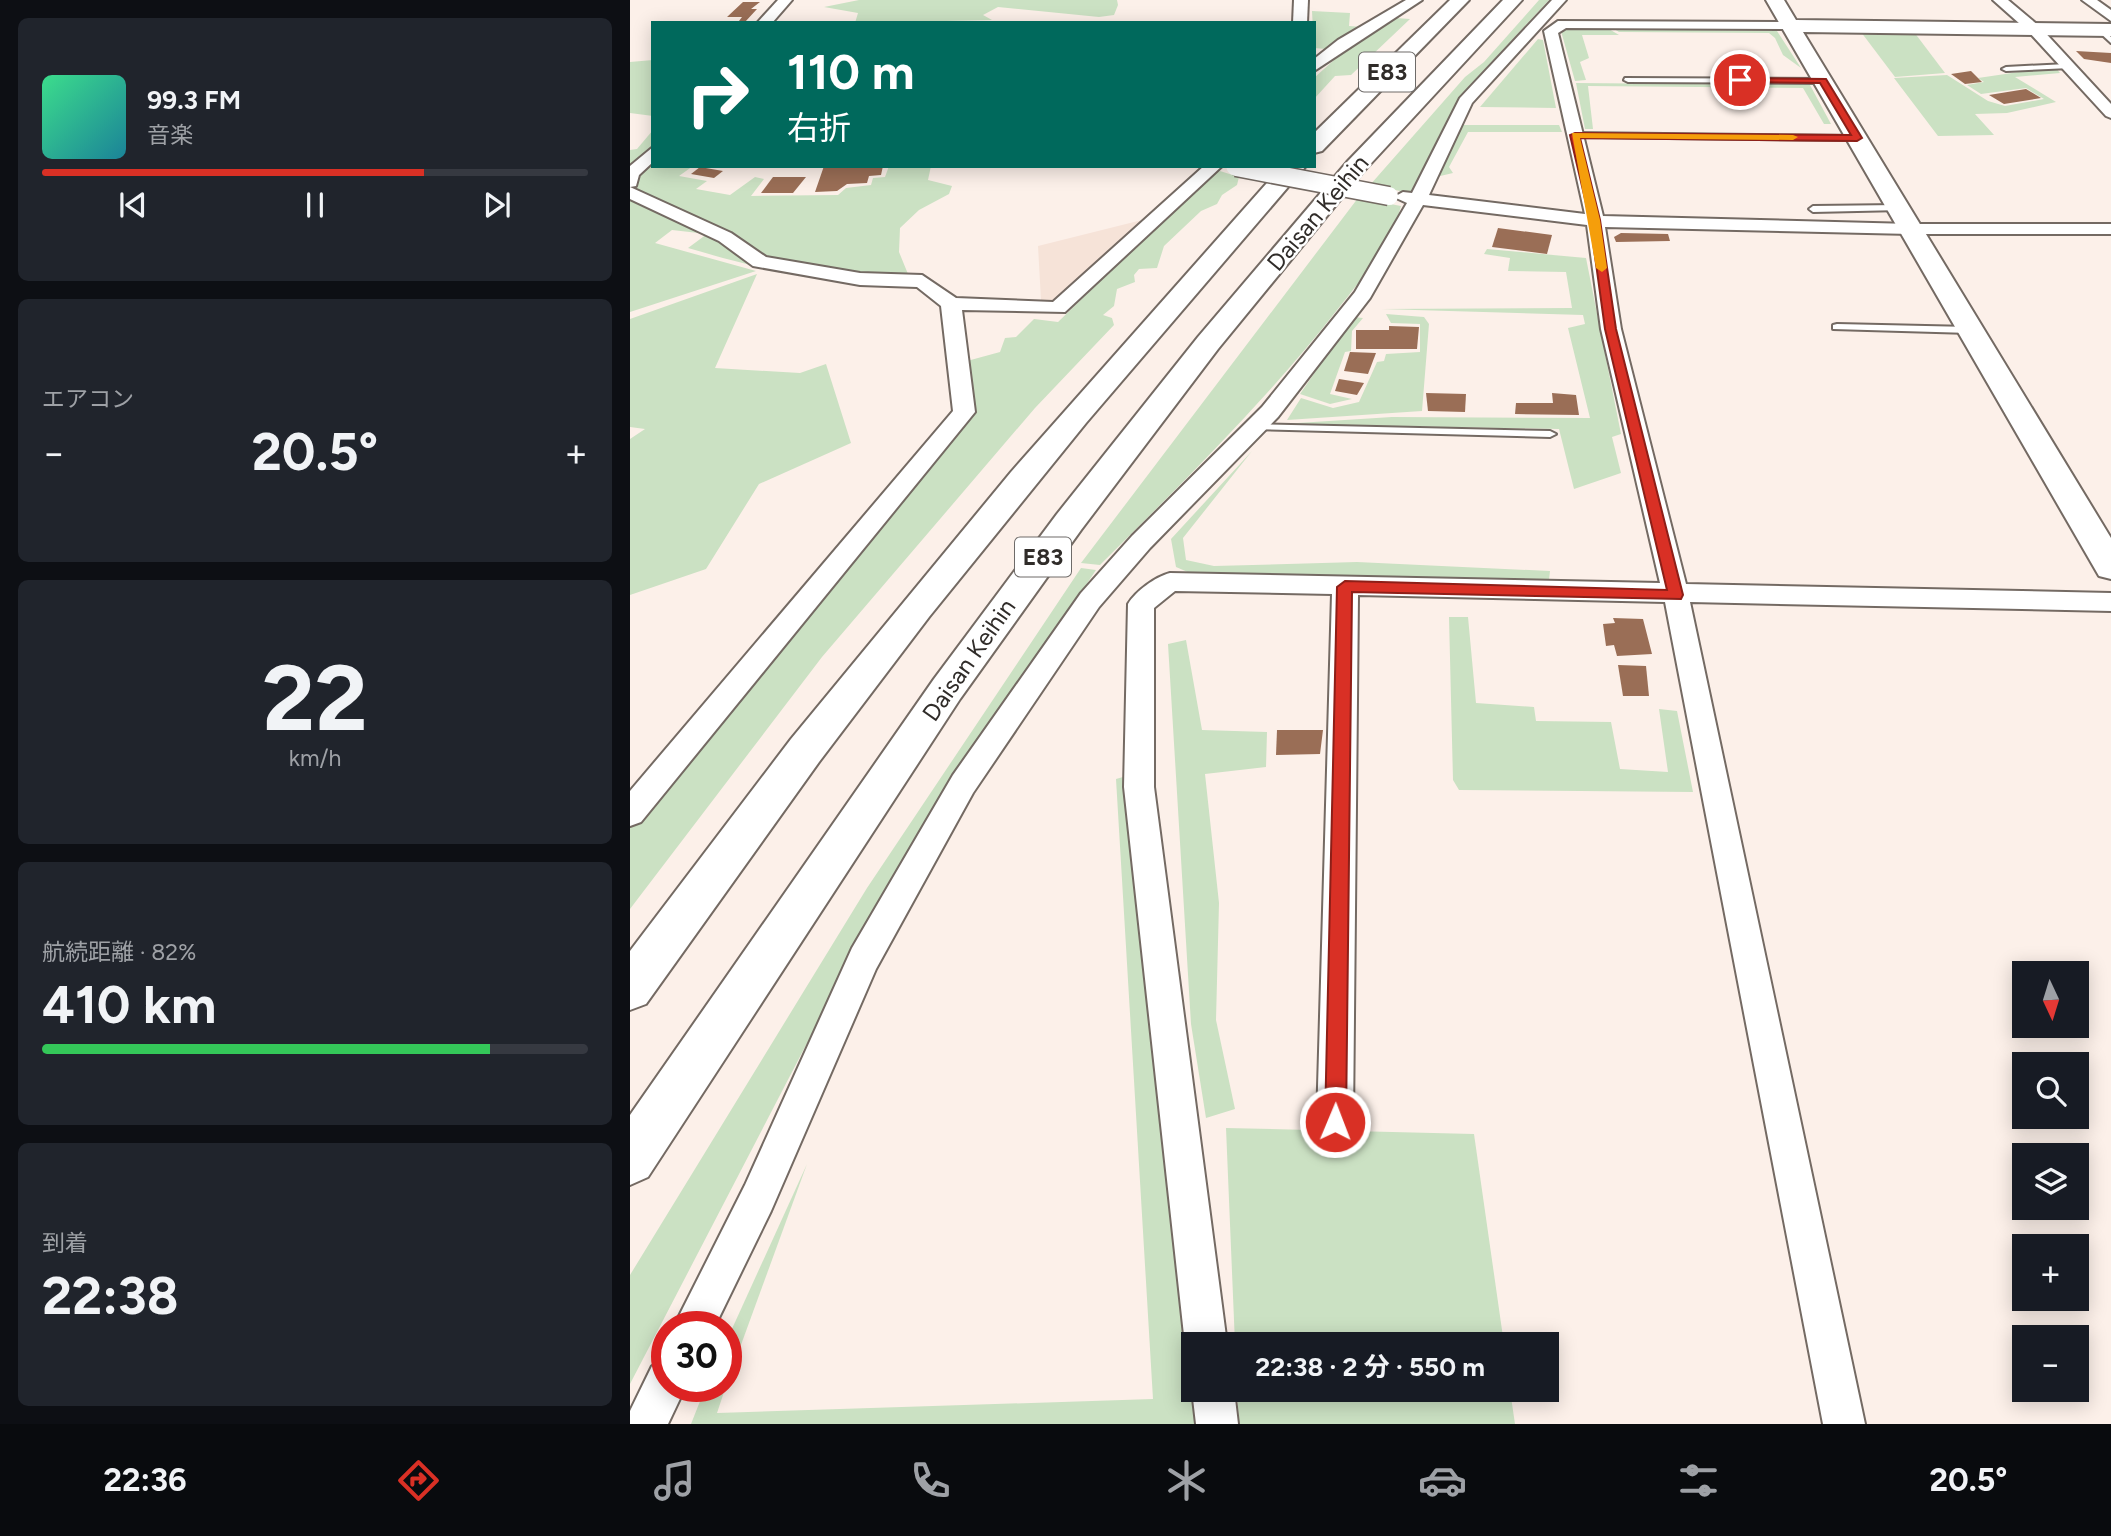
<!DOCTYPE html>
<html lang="ja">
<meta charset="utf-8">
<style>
:root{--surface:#171b24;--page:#20242c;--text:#f1f3f6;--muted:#9ea1a6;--line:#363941;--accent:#d93025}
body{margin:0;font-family:Figtree,"Noto Sans JP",sans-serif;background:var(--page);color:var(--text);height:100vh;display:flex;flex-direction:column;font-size:26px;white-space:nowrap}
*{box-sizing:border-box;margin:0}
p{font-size:23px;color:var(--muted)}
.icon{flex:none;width:38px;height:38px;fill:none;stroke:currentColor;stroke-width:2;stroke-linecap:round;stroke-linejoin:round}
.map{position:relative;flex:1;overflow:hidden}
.sheet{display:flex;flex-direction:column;gap:18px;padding:18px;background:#0d0f14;width:630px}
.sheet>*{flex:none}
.guide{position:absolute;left:21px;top:21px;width:665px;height:147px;border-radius:0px;box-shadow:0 4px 18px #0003;background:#00695c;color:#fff;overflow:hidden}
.needle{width:46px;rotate:176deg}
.controls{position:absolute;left:1382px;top:961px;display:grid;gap:14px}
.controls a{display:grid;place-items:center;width:77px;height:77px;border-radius:0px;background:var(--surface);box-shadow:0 4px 18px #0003;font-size:35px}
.speed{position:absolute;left:21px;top:1311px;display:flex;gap:14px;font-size:35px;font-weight:700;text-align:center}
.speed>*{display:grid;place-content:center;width:91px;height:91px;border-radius:50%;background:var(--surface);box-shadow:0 4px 18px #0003;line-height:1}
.speed .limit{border:10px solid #d22;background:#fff;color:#111}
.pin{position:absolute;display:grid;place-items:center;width:60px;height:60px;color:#fff;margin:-30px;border:4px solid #fff;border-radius:50%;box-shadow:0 2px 7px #0007}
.me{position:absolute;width:77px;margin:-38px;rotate:1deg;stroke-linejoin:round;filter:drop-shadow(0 0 5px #0008)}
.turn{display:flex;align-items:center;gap:24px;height:147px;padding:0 21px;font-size:32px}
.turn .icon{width:91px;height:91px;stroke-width:2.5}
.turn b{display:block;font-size:49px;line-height:60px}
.big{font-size:52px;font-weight:700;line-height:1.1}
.sheet .widget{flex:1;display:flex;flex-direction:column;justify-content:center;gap:10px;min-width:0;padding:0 24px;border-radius:10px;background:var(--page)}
.sheet .dial{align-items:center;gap:0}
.dial b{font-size:91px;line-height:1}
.song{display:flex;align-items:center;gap:21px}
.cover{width:84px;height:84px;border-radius:10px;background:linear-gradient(135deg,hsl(150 70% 55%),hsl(190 70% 35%))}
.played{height:7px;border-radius:4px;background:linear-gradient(90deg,var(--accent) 70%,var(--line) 70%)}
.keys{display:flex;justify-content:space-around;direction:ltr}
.heat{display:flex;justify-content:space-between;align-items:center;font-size:38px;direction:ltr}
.charge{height:10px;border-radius:5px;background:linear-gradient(90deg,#34c759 82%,var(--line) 0)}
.trip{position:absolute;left:551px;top:1332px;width:378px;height:70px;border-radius:0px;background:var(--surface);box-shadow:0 4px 18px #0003;font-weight:700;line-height:70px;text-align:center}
.menu{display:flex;height:112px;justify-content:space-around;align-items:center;background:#090b0e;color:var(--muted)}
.menu .icon{width:49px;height:49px}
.menu .active{color:var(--accent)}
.menu b{font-size:32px;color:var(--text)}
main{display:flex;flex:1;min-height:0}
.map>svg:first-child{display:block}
</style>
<main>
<section class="sheet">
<div class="widget">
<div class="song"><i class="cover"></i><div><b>99.3 FM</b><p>音楽</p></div></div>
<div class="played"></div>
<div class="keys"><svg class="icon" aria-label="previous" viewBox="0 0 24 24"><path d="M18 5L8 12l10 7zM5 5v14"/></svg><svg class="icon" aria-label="pause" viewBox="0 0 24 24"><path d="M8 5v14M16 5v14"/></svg><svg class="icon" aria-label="next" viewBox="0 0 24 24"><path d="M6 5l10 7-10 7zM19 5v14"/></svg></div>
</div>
<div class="widget"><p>エアコン</p>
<div class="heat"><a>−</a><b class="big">20.5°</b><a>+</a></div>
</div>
<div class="widget dial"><b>22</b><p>km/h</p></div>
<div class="widget"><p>航続距離 · 82%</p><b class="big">410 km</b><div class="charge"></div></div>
<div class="widget"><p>到着</p><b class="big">22:38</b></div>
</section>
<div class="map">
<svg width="1481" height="1424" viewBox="0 0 1481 1424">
<rect width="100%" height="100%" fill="#fcf0e9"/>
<path fill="#f6e3d8" d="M516,219L426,300H411L408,246Z"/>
<g fill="#cbe1c3">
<path d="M229,0H487L488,5L484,15L469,17L368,7L353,15L362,20L225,23L228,13L194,7Z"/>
<path d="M909,0H919L829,97L780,193L740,185L835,77L854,62Z"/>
<path d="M682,11L720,13L719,26L733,27L696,49L684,48Z"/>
<path d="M766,18L780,19L721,75L705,76L684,99V78L724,42Z"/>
<path d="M941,29H979L989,35H952L959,58L950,62L956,80L945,81L931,31Z"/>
<path d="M984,29L1147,31L1171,68L1153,55L1145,38L1139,33L989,32Z"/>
<path d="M1231,32H1284L1315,73L1265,77Z"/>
<path d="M908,39L913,40L926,108L850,107Z"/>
<path d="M23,60V116L0,113V62Z"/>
<path d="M1416,68H1426L1430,73L1385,77L1426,102L1377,113L1345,114L1364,135L1308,136L1264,78L1317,75L1358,101L1375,106L1414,99L1396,88L1351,94L1337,85L1354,82L1348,78Z"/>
<path d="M946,83L1180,85L1201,124H1194L1173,88L958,86L963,129H955Z"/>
<path d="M832,125H929L932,132H838L819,167L823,173L806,177Z"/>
<path d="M23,130V166H63L49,176L77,181L66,189L100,195L125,177L134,179L121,196L208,195L216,188L241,185L243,178L255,177L259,166H301L298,180L322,186L319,194L289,210L270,228L269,252L278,274C196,285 136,271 58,248L77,234L42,230L25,243L126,271L0,312V150L7,149Z"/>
<path d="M590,171L609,177L607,185L592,195L587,204L571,211L534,246L527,268L509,269L504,275L505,282L487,289L484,306L473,315L482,318L484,325L405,408L192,657L0,909V824L343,411L337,361L370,352L375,338L386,337L404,319L428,322L579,176Z"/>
<path d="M728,198L771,206C761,244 731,280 707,310C635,402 552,483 470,565L451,563Z"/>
<path d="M857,249L956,258L991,434L982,437L991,473L944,489L929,429L652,424L762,417L960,418L938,328L955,324L953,315L751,309L942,308L936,272L878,271L880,258L854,254Z"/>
<path d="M127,274L85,368L170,373L196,364L221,443L129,484L76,569L0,595V439L15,429L0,427V319Z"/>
<path d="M756,314L794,317L799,324L792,411L657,420L671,398L703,408L729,402L747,362L754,361L756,354L790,352V324L761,323Z"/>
<path d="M723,317L733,318L722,331L721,351L715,352L700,394L722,399L700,404L670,394Z"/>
<path d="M622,451L553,538L556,560L584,566L727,562L920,571L919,580L567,576L546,567L541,539Z"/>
<path d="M451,568L466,570L270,864L0,1384V1275L237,888Z"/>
<path d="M819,617H838L846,703L904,707L906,721L981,722L990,769L1038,772L1029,709L1047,711L1063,792L829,790L823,780Z"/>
<path d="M556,640L572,730L637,732L636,767L575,774L589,903L586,1020L605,1109L576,1118L561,1024L538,644Z"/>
<path d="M500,775L567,1424H61L76,1386H96L87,1413L523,1399L486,779Z"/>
<path d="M596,1128L844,1134L874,1344H605Z"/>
<path d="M177,1164L96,1386V1342Z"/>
<path d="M607,1390H880L885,1424H609Z"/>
</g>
<g fill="#9a6e56">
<path d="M113,2H130L121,9H127L115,22L109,21L112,17H97Z"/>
<path d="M1446,51L1481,53V63L1454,59Z"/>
<path d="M1341,71L1352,82L1335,84L1321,74Z"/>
<path d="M1396,89L1411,98L1374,104L1359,95Z"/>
<path d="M194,166L222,167L253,166L251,175L239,176L237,183L217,184L207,191L185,192Z"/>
<path d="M70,167L93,171L84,178L61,174Z"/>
<path d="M143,177H176L163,193H131Z"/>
<path d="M868,228L922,235L917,254L862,247Z"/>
<path d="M991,233L1038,234L1040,241L986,242L984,237Z"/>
<path d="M759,326L789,327L787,349H726V330H759Z"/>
<path d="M720,352L746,353L738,374L714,371Z"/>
<path d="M709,379L734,383L727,395L705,391Z"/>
<path d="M796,393L836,394L835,412L798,411Z"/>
<path d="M922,393L946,395L949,415L885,414L886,403H923Z"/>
<path d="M983,618L1013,619L1022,654L987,656L984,645L976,646L973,624L985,623Z"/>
<path d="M988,665L1016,666L1019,696H993Z"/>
<path d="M647,730H693L690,754L646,755Z"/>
</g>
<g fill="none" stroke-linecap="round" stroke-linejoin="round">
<g stroke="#746a63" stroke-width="4">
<g id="lane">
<path d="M1468,29H1472L1481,37V43L1468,31Z"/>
<path d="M1437,64L1441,66L1440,68L1376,71L1372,69L1376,67Z"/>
<path d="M995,78L1193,79L1197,81L1193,83L998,82L994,80Z"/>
<path d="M942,133L1227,136L1231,138L1227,140L945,137H942Z"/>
<path d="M1269,205L1273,208L1272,210L1183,212L1179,209L1183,206Z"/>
<path d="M1207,324L1340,327L1345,330L1340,333L1203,329V325Z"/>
<path d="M623,424L920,431L926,434L920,437L619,429V425Z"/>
</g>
</g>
<g stroke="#746a63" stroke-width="4">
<g id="street">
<path d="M148,0H162L142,23H127Z"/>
<path d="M664,0H678L677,23H663Z"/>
<path d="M776,0H792L684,71V59L708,40Z"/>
<path d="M922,0H936L842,103L799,195L955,214L914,31L928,21L1161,22L1168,26L1166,29L936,28L928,33L973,216L1281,224H1481V234H1281L975,227L991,329L1056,584L1481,593V611L1060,602L1235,1424H1193L1035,602L728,595L723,1122L718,1135L705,1140L692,1135L687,1122L702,594L545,591L524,608V787L597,1344H564V1359L555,1344L494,787L498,604C506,591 525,577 540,573L1030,583L971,329L957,225L793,205L740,298L648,417L520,548L469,607L343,793L246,969L141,1211L85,1326H44L115,1185L222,948L323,775L451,593L502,536L632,407L725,292L777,203L764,197L773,192L782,193L830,98Z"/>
<path d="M1363,0H1378L1409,26L1481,104V118L1476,116L1399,32Z"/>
<path d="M1452,0H1467L1481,10V21Z"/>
<path d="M23,147V162L9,175L6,186L0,187L101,233L136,257L230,273L292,275L326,298L423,302L574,166H592L435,312L332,310L345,412L11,822L0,826V791L323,411L311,306L287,287L230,285L123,266L89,241L0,199V166Z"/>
<path d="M37,1360V1386H56L38,1424H0V1411L22,1366Z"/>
<path d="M564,1386V1390H604L608,1424H566L562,1390Z"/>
</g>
</g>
<g stroke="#746a63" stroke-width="4">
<path id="secondary" d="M1136,0H1154L1166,20L1481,24V36L1173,32L1481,538V579L1469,576Z"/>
</g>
<g stroke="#746a63" stroke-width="4">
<g id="highway">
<path d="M820,0H839L692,151L684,153V133Z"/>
<path d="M873,0H892L733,172L588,349L451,530L330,699L18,1177L0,1185V1115L304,679L427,514L568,337L717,162Z"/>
<path d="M652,166H676L456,423L299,617L189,762L16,1004L0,1010V951L161,739L381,472Z"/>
</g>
</g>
<use href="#lane" fill="#fff" fill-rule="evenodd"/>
<use href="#street" fill="#fff" fill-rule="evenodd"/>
<use href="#secondary" fill="#fff" fill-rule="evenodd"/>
<use href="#highway" fill="#fff" fill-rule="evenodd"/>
<g stroke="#746a63" stroke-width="17" stroke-linecap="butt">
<path id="street-bridge-far1" d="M604,167L615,169"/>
</g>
<g stroke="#746a63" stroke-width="21" stroke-linecap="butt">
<path id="street-bridge" d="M606,167L759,196"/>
</g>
<use href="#street-bridge-far1" stroke="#fff" stroke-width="15"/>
<use href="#street-bridge" stroke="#fff" stroke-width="18"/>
</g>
<path fill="#d93025" stroke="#8d1f18" stroke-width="2" d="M1110,78L1196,79L1232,138L1227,141L950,138L970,220L986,329L1053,595L1051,599L722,592L716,1122L713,1130L705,1133L698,1130L695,1122L707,587L715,581L1037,590L975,329L960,220L940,135L945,133L1221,135L1190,83L1107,82Z"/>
<path fill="#f59e0b" d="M942,133L1163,135L1168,137L1163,140L950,138L970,220L977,268L972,272L966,268Z"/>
<g text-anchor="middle" stroke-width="5" stroke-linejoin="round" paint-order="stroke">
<g fill="#fff" stroke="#6e6b69" stroke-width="2">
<rect x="729" y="52.5" width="56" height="39" rx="5"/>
<rect x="385" y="537.5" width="56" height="39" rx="5"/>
</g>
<g font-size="23" font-weight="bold" fill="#302c29">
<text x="757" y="80">E83</text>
<text x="413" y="565">E83</text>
</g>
<g font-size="24" fill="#302c29" stroke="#fff">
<text transform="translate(688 213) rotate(-50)" y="8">Daisan Keihin</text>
<text transform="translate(339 660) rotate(-55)" y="8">Daisan Keihin</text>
</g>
</g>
</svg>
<div class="controls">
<a><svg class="needle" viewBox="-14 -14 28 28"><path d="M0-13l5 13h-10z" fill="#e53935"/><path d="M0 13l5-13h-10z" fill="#9ea1a6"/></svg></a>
<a><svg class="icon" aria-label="search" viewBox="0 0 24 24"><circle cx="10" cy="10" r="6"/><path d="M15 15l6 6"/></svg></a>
<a><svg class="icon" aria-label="layers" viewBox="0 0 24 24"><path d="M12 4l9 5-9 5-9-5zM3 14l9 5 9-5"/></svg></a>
<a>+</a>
<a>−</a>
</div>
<div class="speed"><div class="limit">30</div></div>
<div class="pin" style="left:1110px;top:80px;background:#d93025"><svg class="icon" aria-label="arrive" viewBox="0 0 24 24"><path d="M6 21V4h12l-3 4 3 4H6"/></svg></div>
<svg class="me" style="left:705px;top:1122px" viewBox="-20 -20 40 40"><circle r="17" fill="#d93025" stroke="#fff" stroke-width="3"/><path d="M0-11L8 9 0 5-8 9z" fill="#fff"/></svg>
<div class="trip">22:38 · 2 分 · 550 m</div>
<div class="guide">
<div class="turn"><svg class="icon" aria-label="right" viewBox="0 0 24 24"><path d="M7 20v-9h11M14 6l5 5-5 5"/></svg><div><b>110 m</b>右折</div></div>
</div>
</div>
</main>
<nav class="menu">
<b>22:36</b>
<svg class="icon active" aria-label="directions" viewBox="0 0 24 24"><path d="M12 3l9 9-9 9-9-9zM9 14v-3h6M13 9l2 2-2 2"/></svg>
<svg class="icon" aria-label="music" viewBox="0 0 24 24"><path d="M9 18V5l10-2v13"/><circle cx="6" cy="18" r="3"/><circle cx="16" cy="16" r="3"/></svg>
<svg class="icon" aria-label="phone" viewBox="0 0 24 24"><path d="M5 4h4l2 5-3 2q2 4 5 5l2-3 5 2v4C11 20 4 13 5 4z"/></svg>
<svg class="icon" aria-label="climate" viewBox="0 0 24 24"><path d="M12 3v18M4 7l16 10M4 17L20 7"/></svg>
<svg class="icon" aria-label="car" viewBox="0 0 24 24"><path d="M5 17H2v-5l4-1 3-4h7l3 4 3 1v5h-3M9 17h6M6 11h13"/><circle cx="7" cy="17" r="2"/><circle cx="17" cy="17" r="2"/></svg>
<svg class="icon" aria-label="filters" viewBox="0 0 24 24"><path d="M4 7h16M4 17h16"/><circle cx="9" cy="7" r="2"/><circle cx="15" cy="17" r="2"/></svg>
<b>20.5°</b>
</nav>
